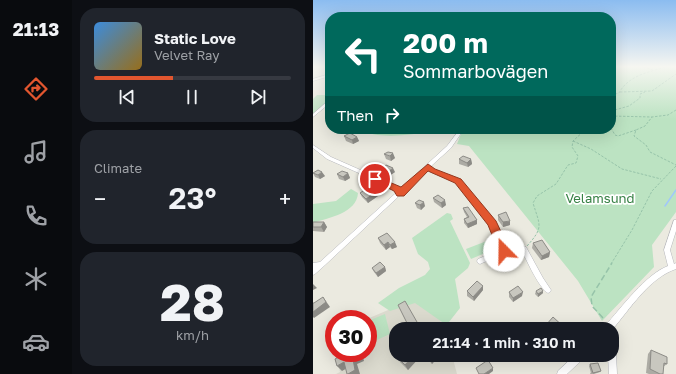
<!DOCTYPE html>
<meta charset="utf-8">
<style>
:root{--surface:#171b24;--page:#20242c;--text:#f1f3f6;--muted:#9ea1a6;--line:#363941;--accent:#e2562f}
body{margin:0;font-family:"Golos Text",sans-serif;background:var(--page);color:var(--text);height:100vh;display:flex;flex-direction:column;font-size:15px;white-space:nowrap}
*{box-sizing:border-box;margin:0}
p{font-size:13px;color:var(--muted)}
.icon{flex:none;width:22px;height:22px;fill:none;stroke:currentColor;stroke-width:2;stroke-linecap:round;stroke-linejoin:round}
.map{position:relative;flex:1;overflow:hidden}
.sheet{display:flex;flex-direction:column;gap:8px;padding:8px;background:#0d0f14;width:241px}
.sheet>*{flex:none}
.top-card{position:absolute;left:12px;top:12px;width:291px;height:122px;border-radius:16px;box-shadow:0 4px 16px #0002;background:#00695c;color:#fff;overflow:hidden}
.speed{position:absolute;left:12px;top:310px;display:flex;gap:8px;font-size:20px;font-weight:700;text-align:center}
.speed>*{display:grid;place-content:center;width:52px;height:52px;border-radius:50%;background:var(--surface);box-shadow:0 4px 16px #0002;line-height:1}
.speed .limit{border:6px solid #d22;background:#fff;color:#111}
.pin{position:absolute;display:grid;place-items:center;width:34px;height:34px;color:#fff;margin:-17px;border:2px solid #fff;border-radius:50%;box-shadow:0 1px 4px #0007}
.me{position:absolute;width:44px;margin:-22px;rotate:338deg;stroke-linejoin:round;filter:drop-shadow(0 0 3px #0008)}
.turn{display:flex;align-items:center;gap:14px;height:84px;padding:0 12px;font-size:18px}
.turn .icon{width:52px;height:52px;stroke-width:2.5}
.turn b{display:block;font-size:28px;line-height:34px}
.then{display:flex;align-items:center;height:38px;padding:0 12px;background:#0003;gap:8px;font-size:15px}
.big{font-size:30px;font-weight:600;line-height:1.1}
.sheet .card{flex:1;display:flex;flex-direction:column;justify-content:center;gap:6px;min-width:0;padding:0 14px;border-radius:16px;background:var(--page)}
.sheet .dial{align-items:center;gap:0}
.dial b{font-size:52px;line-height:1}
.song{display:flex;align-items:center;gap:12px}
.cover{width:48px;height:48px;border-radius:6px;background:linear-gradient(135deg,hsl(210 70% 55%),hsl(40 70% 35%))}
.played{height:4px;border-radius:2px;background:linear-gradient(90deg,var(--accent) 40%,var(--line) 40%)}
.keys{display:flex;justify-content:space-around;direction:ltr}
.heat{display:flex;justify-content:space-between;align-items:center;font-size:22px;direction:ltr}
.trip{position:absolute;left:76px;top:322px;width:230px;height:40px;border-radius:16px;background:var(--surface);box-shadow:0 4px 16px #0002;font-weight:600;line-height:40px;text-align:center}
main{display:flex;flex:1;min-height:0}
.menu{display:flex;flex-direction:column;width:72px;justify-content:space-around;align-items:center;background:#090b0e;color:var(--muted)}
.menu .icon{width:28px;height:28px}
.menu .active{color:var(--accent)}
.menu b{font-size:18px;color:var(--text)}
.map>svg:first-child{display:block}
</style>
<main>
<nav class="menu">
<b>21:13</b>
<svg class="icon active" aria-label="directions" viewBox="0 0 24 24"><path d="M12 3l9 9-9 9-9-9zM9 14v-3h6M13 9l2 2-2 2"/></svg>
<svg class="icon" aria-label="music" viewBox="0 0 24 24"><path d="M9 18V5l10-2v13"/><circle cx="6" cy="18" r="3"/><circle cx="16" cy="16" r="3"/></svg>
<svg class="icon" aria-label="phone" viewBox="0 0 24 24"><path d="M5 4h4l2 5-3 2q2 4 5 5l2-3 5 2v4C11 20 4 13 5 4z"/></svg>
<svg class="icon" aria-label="climate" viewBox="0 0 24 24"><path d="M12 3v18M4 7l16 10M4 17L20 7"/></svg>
<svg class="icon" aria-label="car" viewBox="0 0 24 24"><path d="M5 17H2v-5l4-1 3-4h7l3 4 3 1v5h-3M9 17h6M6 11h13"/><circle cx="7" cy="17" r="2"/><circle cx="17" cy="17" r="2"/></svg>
</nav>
<section class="sheet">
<div class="card">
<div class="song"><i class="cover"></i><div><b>Static Love</b><p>Velvet Ray</p></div></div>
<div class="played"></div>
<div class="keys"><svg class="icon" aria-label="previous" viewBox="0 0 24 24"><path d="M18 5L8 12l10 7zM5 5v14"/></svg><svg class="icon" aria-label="pause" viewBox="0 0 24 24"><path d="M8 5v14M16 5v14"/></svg><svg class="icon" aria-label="next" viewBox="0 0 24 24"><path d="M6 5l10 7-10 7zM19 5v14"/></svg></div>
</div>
<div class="card"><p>Climate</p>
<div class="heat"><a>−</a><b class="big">23°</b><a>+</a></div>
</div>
<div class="card dial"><b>28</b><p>km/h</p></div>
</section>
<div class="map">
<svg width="363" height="374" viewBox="0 0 363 374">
<rect width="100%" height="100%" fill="#ebeae0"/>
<path fill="#dbdace" d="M115,293L131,329H83V355H139L144,374H23L27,372L24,360L29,357L28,353H55L54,319Z"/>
<g fill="#bce3c2">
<path d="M298,67H363V212L339,245L341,267L289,321L265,281L156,146L144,144L150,129H298Z"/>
<path d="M4,95H17V99L0,114V99Z"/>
<path d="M46,129H117L118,131C98,135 64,140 46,129Z"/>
<path d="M38,189L45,193C44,213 15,218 0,223V204L23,201Z"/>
<path d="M134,213L138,214L140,219L137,221L157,263L155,268L142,279L147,308L136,322H129L102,303L77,311L65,303L86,288L112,275L117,269L115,262L105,254L99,238Z"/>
<path d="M179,239L184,248L158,259L153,249Z"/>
<path d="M72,314L77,334L55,344V321Z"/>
</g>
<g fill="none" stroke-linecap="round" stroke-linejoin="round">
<path stroke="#a0c7fb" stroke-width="1.5" d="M352,206L363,190"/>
<g stroke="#b6b7bc" stroke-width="1">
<g id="minor">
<path d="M17,74V76L0,81V79Z"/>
<path d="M16,100H17V103L0,117V114Z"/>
<path d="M147,129H151L138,148L117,167L121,170L147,180L181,221L193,248L208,246L213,247L230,278L238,290L237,292L235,293C226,288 214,261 209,251L192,253L169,263L167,264L165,263L164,261L165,259L187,250L177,224L143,182L117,172L115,169L89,193V195L86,196L11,266L2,274L0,275V263L7,262L84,192L82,189L14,159L0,148V145L18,157L86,187L87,189L134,146Z"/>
<path d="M361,220H363V231L357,250L361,264L363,263V269C336,278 317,309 299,330V329H291L292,326C308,308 333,274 355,266L351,250Z"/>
<path d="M299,351L302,352L303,355L304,374H296L295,355H299Z"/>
<path d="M262,355H272L271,358L254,374H244L245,371Z"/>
</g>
</g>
<g stroke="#96c3a9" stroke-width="1" stroke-dasharray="2.5 1.5" stroke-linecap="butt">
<path d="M330,67L340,70"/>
<path d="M298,69L301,67"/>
<path d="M298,71V73"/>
<path d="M307,92L339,91L363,74"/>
<path d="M298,95L306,93C315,76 335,72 353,67"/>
<path d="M363,110L355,115L339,117L332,126L323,130L321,136L333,145L337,152L363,165"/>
<path d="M298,111L316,106L327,98V94L332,92"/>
<path d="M298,116L339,117"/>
<path d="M298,128L302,135L305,136L323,130"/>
<path d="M154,130L163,129"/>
<path d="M260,141L278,149L309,169L348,179"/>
<path d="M214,246C231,227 227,226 220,203L224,196L243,184L255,165L263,163L265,156L259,147L260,141L273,129"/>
<path d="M298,264L319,230L339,191L363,166"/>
</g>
<path stroke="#96c3a9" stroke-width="1.5" stroke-dasharray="6 3" stroke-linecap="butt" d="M290,318L279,306L278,297L299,263"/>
<use href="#minor" fill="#fff" fill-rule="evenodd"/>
</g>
<g fill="#acaba4">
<path d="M31,136L44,137L46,141L40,144L33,141Z"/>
<path d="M71,154L82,158L78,161L73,159Z"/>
<path d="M146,159H158L159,164L155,167L146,164Z"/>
<path d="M69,168L82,172L76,176L70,172Z"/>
<path d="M0,173L12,176L7,179L2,177Z"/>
<path d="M35,173L37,178L32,181L26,179L24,174Z"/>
<path d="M57,191H72L55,203L49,197L47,193Z"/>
<path d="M120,198L133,205L129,208L121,202Z"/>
<path d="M102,203L112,206L108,210L104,208Z"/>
<path d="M150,208L164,220V224L155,228L151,223V219L154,217L151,212Z"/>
<path d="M185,215L197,225L190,227L185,220Z"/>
<path d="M0,222H11L14,227L11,232L0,231Z"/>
<path d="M65,238L84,247L79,249L77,247L73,250L67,243Z"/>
<path d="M220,243L237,252L236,257L228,260L219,248Z"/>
<path d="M208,257L200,262V265L195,268L191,262V260Z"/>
<path d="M72,267L73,271L65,277L61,272L59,268Z"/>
<path d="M170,290L161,301L154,296V291Z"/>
<path d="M223,291L230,293L225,297L222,294Z"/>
<path d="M196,292L209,296L200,302L196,297Z"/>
<path d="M233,325L252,329H233Z"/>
<path d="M338,350L354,364L350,367V374H336L333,373L335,354Z"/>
<path d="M81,354L106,358L95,370L85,360Z"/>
<path d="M111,355H127L119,364Z"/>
<path d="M277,364L288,371L287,372L281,374H277L278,372V373L276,366Z"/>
</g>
<g fill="#8c8b86">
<path d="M44,137L46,141L40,144L39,140Z"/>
<path d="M80,153L82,158L78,161L77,156Z"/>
<path d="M158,159L159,164L155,167L154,163Z"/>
<path d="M80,168L82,172L76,176L75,172Z"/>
<path d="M9,172L12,176L7,179L5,175Z"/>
<path d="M35,173L37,178L32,181L30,177Z"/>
<path d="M70,187L72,191L55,203L53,199Z"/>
<path d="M132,200L133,205L129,208L128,203Z"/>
<path d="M111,202L112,206L108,210L107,205Z"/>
<path d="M164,220V224L155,228L154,224Z"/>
<path d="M197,221V225L190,227V222Z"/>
<path d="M11,222L14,227L11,232L8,227Z"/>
<path d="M75,242L77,247L73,250L71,245Z"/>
<path d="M82,242L84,247L79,249L77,245Z"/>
<path d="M237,252L236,257L228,260L229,256Z"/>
<path d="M208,255V257L199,263V261Z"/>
<path d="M200,262V265L195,268V266Z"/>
<path d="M72,267L73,271L65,277L63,273Z"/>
<path d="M0,284L4,288L0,290Z"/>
<path d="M170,286V290L161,301L160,297Z"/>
<path d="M230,291V293L225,297V294Z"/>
<path d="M210,292L209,296L200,302V298Z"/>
<path d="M10,297L17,307L1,318L0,317V312Z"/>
<path d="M46,353H49L51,361L44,364L47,374H35L40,359Z"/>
<path d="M101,355H104L106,358L95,370L92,365Z"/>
<path d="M121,355H127L119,364L117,359Z"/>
<path d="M31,362L36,367L29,371L24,366Z"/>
<path d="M180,368V371L176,374H171Z"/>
</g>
<g fill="#c8c7bf" stroke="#8c8b86">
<path d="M37,133L44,137L39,140L31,136Z"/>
<path d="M75,152L80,153L77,156L71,154Z"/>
<path d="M150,156L158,159L154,163L146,159Z"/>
<path d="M73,165L80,168L75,172L69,168Z"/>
<path d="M5,170L9,172L5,175L0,173Z"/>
<path d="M29,171L35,173L30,177L24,174Z"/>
<path d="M67,185L70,187L53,199L47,193L53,189L57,191Z"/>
<path d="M125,195L132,200L128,203L120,198Z"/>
<path d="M106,200L111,202L107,205L102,203Z"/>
<path d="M155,207L164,220L154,224L151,219L156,217L150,208Z"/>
<path d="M193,212L197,221L190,222L185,215Z"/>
<path d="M0,222H11L8,227H0Z"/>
<path d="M74,233L82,242L77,245L75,242L71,245L65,238Z"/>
<path d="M229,240L237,252L229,256L220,243Z"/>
<path d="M204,251L208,255L199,261L200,262L195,266L191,260Z"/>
<path d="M67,262L72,267L63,273L59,268Z"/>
<path d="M164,281L170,286L160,297L154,291Z"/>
<path d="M205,286L210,292L200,298L196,292Z"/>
<path d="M228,288L230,291L225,294L223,291Z"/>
<path d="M10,297L13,302L0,312V303H1Z"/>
<path d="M92,301L108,329H97L85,305Z"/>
<path d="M240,317L252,328L251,329H238L233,325Z"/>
<path d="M157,325L161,329H152Z"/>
<path d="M338,350L354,357V364L351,363L350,374H347L337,369Z"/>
<path d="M83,352V355H101L92,365L81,354Z"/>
<path d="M33,353H46V355L40,359L42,370L35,374H34L31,362L24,366L22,359Z"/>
<path d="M114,355H121L117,359Z"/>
<path d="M175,360L180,368L171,374H166L163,368Z"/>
<path d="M285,363L288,371L280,373L277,364Z"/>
</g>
<linearGradient id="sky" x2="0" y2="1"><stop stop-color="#8bbcf0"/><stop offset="0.56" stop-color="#f6f6f1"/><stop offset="1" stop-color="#f6f6f1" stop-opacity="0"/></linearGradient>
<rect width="363" height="119" fill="url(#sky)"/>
<path fill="#e2562f" stroke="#93381f" d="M115,164L122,169L148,179L183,221L197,251L195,255H187L175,225L142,183L115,171L91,196H84L81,191L57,179L62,176L88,187Z"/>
<g text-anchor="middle" stroke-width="3.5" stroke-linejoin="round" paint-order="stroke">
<g font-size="13" fill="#378145" stroke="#fff">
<text x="287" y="203">Velamsund</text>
</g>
</g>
</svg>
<div class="speed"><div class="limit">30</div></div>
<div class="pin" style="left:62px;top:179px;background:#d93025"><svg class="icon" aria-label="arrive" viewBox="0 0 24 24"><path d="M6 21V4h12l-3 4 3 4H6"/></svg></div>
<svg class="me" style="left:191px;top:251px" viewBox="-20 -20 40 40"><circle r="19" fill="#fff"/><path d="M0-13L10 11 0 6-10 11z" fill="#e2562f"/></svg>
<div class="trip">21:14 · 1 min · 310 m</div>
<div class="top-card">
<div class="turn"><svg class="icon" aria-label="left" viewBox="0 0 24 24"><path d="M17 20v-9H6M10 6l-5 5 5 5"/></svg><div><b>200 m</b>Sommarbovägen</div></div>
<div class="then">Then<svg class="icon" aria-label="right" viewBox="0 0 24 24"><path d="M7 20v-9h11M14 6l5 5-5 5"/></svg></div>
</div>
</div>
</main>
